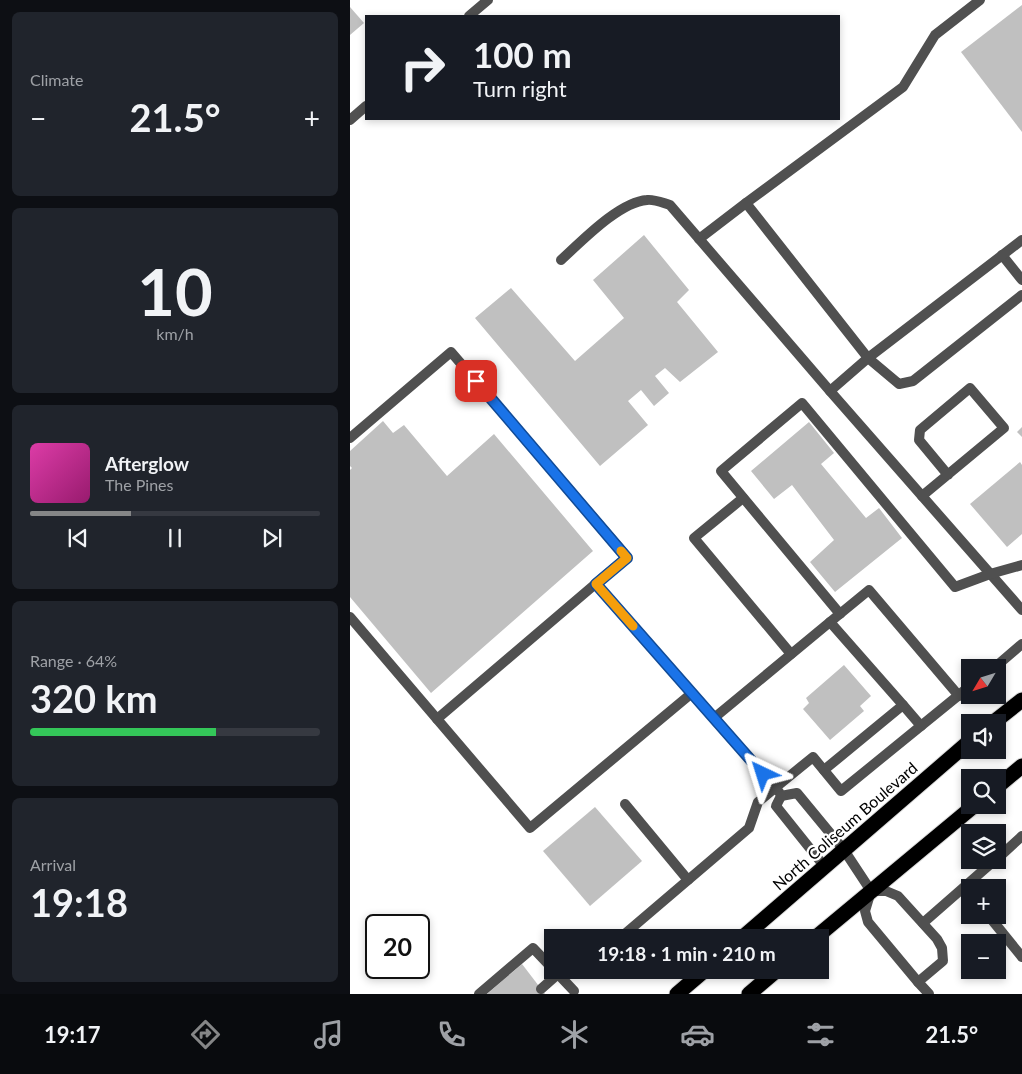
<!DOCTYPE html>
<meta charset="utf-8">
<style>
:root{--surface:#171b24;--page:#20242c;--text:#f1f3f6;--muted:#9ea1a6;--line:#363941;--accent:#858687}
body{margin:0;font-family:Lato,sans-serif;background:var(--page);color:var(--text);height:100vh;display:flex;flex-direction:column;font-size:19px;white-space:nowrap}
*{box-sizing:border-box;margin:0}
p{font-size:16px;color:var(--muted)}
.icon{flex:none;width:28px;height:28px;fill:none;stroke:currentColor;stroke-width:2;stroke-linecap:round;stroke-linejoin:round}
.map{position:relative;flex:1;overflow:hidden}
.side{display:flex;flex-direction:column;gap:12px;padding:12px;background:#0d0f14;width:350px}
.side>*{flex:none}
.banner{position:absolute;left:15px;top:15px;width:475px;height:105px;border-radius:0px;box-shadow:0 2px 8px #0003;background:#171b24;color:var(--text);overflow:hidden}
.needle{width:32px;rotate:232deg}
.buttons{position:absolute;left:611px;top:659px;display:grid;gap:10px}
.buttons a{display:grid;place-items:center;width:45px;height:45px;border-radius:0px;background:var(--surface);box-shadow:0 2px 8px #0003;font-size:25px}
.speed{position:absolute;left:15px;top:914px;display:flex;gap:10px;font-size:25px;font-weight:700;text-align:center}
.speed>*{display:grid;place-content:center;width:65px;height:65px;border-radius:50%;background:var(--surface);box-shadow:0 2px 8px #0003;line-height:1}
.speed .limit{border:2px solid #111;border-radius:8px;background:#fff;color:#111}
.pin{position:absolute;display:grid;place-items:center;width:42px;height:42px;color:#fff;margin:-21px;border-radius:10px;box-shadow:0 2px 8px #0006}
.me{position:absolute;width:55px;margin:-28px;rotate:319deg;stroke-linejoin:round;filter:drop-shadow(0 0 4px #0008)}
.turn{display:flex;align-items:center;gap:18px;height:105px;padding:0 25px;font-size:22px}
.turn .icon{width:65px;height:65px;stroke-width:2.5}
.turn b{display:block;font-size:35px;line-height:42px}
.big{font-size:38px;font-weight:700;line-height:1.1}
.side .tile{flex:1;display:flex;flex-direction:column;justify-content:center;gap:8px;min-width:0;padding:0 18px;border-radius:8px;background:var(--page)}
.side .dial{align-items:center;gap:0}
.dial b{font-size:65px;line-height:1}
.song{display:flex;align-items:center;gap:15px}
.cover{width:60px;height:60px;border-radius:8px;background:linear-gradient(135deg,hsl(320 70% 55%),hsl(320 70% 35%))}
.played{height:5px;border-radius:2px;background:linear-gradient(90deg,var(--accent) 35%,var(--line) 35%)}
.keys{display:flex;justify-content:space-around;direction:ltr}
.heat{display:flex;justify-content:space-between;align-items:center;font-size:28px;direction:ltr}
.charge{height:8px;border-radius:4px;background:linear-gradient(90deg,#34c759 64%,var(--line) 0)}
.trip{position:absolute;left:194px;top:929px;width:285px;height:50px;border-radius:0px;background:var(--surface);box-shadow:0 2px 8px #0003;font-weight:700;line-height:50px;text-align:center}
.tab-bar{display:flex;height:80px;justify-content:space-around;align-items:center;background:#090b0e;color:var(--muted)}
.tab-bar .icon{width:35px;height:35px}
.tab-bar .current{color:var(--accent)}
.tab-bar b{font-size:22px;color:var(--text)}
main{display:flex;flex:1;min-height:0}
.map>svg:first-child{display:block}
</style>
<main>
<section class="side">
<div class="tile"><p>Climate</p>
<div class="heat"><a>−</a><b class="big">21.5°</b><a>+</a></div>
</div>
<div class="tile dial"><b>10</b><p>km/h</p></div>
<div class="tile">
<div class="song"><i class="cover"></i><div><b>Afterglow</b><p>The Pines</p></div></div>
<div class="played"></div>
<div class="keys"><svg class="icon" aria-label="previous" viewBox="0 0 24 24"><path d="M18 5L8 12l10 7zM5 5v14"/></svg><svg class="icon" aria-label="pause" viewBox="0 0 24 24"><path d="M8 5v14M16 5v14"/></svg><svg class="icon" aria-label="next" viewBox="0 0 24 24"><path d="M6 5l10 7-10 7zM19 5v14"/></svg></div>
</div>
<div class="tile"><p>Range · 64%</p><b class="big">320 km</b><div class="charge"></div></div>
<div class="tile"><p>Arrival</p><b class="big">19:18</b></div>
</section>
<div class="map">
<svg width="672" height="994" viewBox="0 0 672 994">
<rect width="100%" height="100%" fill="#fff"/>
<g fill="#c0c0c0">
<path d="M672,5V132L611,52Z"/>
<path d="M0,7L14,23L0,35Z"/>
<path d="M294,235L339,290L327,302L368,352L330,382L315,368L305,376L319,393L304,406L291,390L278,401L298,425L250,466L125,318L161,288L225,361L274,318L243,280Z"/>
<path d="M33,421L43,433L54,425L97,476L144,434L243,551L81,693L0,597V470L2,468L0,466V451Z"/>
<path d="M459,422L484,453L471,464L516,518L529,508L552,538L485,592L460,562L484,540L442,485L424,499L401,471Z"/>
<path d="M672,427V437L667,432Z"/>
<path d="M670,462L672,465V534L657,547L620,504Z"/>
<path d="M494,665L521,696L510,706L514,711L480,740L453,709L459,703L456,698Z"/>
<path d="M245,807L292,861L240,906L193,851Z"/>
<path d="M172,964L195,994H137Z"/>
</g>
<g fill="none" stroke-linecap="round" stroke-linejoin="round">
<g stroke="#dbdbdb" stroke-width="17">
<g id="highway">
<path d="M644,722L672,700"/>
<path d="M648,786L672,766"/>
<path d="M392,938L620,741"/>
<path d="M465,938L625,805"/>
<path d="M327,994L355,970"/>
<path d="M399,994L427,970"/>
</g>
</g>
<g stroke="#505050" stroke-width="10">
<path d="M630,0L585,35L553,87L396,203L518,358L549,384L563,381L672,295"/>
<path d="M349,239L396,203"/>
<path d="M652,255L672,280"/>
<path d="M211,260C232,241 269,202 297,200C304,199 313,203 320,205L480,391L672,610"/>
<path d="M480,391L518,358L672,240"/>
<path d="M0,438L101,352L277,557L87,719"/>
<path d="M572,496L654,428L620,388L570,430L569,440L598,475"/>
<path d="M393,498L344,538L441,654"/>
<path d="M246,584L425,788L408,802L399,828L270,938"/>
<path d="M490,614L371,471L452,403L605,587L640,574L672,565"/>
<path d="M0,617L180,828L342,693"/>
<path d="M644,668L672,644"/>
<path d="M553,705L480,622L519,590L609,696"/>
<path d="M364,718L480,622"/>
<path d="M474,770L553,705L571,726"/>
<path d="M429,792L425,788L463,757L491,791L620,686"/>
<path d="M431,796L447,793L494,850L521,891L515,911L518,922L568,982L593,961L592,948L587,939L548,896L536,891H522"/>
<path d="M431,796L426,806L474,866"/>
<path d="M275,804L338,880"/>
<path d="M648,858L672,836"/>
<path d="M638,915L672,957"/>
<path d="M573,923L645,860"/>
<path d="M568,982L579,994"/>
<path d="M191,989L208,974L224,991"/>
<path d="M129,994L183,948L202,968"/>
</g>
<g stroke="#505050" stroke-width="10">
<path d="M119,16L138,0"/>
<path d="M0,120L16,106"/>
</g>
<use href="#highway" stroke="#000" stroke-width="15"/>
</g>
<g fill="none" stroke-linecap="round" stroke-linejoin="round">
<g stroke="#114b97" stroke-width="12">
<path id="route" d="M126,381L277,558L246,584L413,774"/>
</g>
<use href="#route" stroke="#1a73e8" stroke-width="9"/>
<path stroke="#f59e0b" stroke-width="9" d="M271,551L277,558L246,584L283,626"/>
</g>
<g text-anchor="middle" stroke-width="4.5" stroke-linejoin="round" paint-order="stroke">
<g font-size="16" fill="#000" stroke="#fff">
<text transform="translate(495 826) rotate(-41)" y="6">North Coliseum Boulevard</text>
</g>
</g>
</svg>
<div class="buttons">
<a><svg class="needle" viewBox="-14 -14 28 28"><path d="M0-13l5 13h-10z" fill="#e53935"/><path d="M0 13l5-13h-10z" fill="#9ea1a6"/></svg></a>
<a><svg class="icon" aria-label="sound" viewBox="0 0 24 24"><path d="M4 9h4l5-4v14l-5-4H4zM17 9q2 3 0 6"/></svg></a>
<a><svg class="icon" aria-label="search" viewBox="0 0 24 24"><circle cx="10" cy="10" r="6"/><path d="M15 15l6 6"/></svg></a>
<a><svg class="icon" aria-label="layers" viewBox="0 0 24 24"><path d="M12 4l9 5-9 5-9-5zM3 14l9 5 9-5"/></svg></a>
<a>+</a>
<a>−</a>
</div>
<div class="speed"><div class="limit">20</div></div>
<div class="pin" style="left:126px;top:381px;background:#d93025"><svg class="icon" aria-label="arrive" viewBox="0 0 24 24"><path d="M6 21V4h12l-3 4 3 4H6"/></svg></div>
<svg class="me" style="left:413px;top:774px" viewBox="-20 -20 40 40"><path d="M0-17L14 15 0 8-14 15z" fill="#1a73e8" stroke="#fff" stroke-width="4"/></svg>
<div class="trip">19:18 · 1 min · 210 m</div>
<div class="banner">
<div class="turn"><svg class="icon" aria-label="right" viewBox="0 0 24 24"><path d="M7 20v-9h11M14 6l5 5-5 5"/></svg><div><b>100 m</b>Turn right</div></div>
</div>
</div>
</main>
<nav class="tab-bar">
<b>19:17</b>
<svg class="icon current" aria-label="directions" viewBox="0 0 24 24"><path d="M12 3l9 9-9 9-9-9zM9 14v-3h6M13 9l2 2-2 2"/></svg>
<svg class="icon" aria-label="music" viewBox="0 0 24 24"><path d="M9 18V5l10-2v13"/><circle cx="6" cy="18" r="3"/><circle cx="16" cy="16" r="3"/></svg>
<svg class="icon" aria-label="phone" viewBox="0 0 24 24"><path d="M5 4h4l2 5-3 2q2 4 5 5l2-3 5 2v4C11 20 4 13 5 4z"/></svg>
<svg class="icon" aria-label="climate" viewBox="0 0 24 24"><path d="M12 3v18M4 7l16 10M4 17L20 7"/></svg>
<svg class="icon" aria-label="car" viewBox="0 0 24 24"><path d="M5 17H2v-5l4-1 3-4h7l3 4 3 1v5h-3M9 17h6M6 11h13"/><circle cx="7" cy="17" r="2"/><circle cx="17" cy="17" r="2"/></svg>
<svg class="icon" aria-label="filters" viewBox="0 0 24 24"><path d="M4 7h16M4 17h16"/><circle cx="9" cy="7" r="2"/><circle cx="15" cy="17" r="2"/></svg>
<b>21.5°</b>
</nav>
